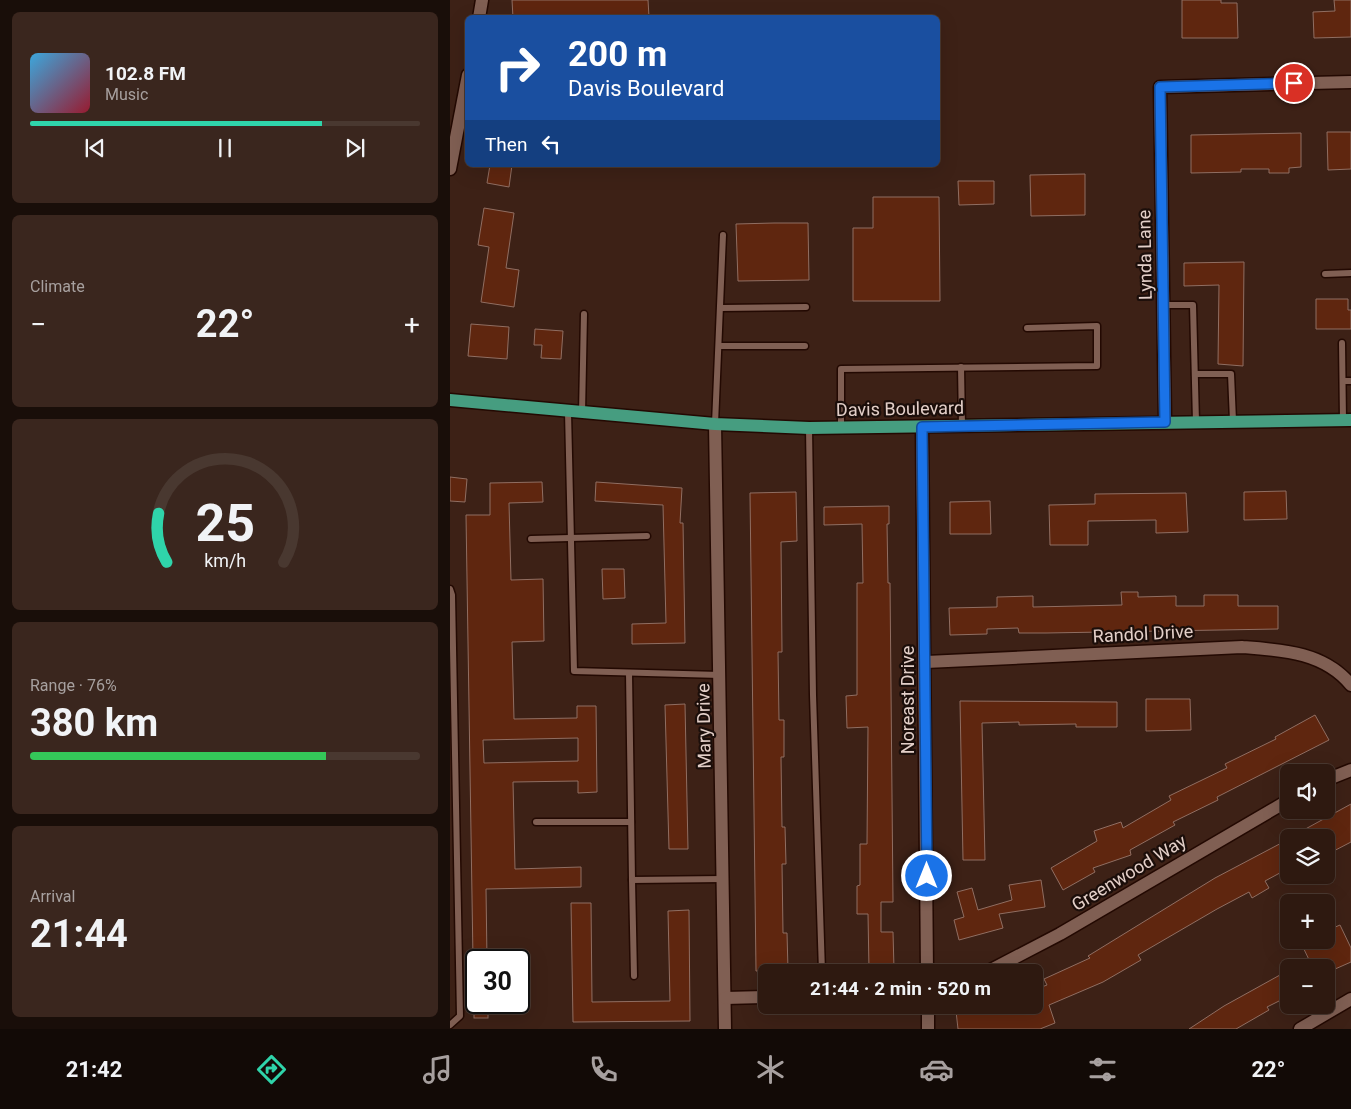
<!DOCTYPE html>
<meta charset="utf-8">
<style>
:root{--surface:#2e1910;--page:#3a261e;--text:#f1f3f6;--muted:#a7a09f;--line:#493830;--accent:#2fd4aa}
body{margin:0;font-family:Roboto,sans-serif;background:var(--page);color:var(--text);height:100vh;display:flex;flex-direction:column;font-size:19px;white-space:nowrap}
*{box-sizing:border-box;margin:0}
p{font-size:16px;color:var(--muted)}
.icon{flex:none;width:28px;height:28px;fill:none;stroke:currentColor;stroke-width:2;stroke-linecap:round;stroke-linejoin:round}
.map{position:relative;flex:1;overflow:hidden}
.side{display:flex;flex-direction:column;gap:12px;padding:12px;background:#190e09;width:450px}
.side>*{flex:none}
.guide{position:absolute;left:15px;top:15px;width:475px;height:152px;border-radius:8px;box-shadow:0 5px 20px #0002,0 0 0 1px var(--line);background:#1a4fa0;color:#fff;overflow:hidden}
.controls{position:absolute;left:830px;top:764px;display:grid;gap:10px}
.controls a{display:grid;place-items:center;width:55px;height:55px;border-radius:8px;background:var(--surface);box-shadow:0 5px 20px #0002,0 0 0 1px var(--line);font-size:25px}
.speed{position:absolute;left:15px;top:949px;display:flex;gap:10px;font-size:25px;font-weight:700;text-align:center}
.speed>*{display:grid;place-content:center;width:65px;height:65px;border-radius:50%;background:var(--surface);box-shadow:0 5px 20px #0002,0 0 0 1px var(--line);line-height:1}
.speed .limit{border:2px solid #111;border-radius:8px;background:#fff;color:#111}
.pin{position:absolute;display:grid;place-items:center;width:42px;height:42px;color:#fff;margin:-21px;border:2px solid #fff;border-radius:50%;box-shadow:0 1px 5px #0007}
.me{position:absolute;width:55px;margin:-28px;rotate:0deg;stroke-linejoin:round;filter:drop-shadow(0 0 4px #0008)}
.turn{display:flex;align-items:center;gap:18px;height:105px;padding:0 20px;font-size:22px}
.turn .icon{width:65px;height:65px;stroke-width:2.5}
.turn b{display:block;font-size:35px;line-height:42px}
.then{display:flex;align-items:center;height:48px;padding:0 20px;background:#0003;gap:10px;font-size:19px}
.big{font-size:38px;font-weight:700;line-height:1.1}
.side .widget{flex:1;display:flex;flex-direction:column;justify-content:center;gap:8px;min-width:0;padding:0 18px;border-radius:8px;background:var(--page)}
.side .dial{align-items:center;gap:0}
.dial svg{height:130px;overflow:visible;fill:none;stroke:var(--line);stroke-width:7;stroke-linecap:round;text-anchor:middle}
.dial text{fill:var(--text);stroke:none}
.song{display:flex;align-items:center;gap:15px}
.cover{width:60px;height:60px;border-radius:8px;background:linear-gradient(135deg,hsl(200 70% 55%),hsl(350 70% 35%))}
.played{height:5px;border-radius:2px;background:linear-gradient(90deg,var(--accent) 75%,var(--line) 75%)}
.keys{display:flex;justify-content:space-around;direction:ltr}
.heat{display:flex;justify-content:space-between;align-items:center;font-size:28px;direction:ltr}
.charge{height:8px;border-radius:4px;background:linear-gradient(90deg,#34c759 76%,var(--line) 0)}
.trip{position:absolute;left:308px;top:964px;width:285px;height:50px;border-radius:8px;background:var(--surface);box-shadow:0 5px 20px #0002,0 0 0 1px var(--line);font-weight:700;line-height:50px;text-align:center}
.dock{display:flex;height:80px;justify-content:space-around;align-items:center;background:#120a06;color:var(--muted)}
.dock .icon{width:35px;height:35px}
.dock .selected{color:var(--accent)}
.dock b{font-size:22px;color:var(--text)}
main{display:flex;flex:1;min-height:0}
.map>svg:first-child{display:block}
</style>
<main>
<section class="side">
<div class="widget">
<div class="song"><i class="cover"></i><div><b>102.8 FM</b><p>Music</p></div></div>
<div class="played"></div>
<div class="keys"><svg class="icon" aria-label="previous" viewBox="0 0 24 24"><path d="M18 5L8 12l10 7zM5 5v14"/></svg><svg class="icon" aria-label="pause" viewBox="0 0 24 24"><path d="M8 5v14M16 5v14"/></svg><svg class="icon" aria-label="next" viewBox="0 0 24 24"><path d="M6 5l10 7-10 7zM19 5v14"/></svg></div>
</div>
<div class="widget"><p>Climate</p>
<div class="heat"><a>−</a><b class="big">22°</b><a>+</a></div>
</div>
<div class="widget dial"><svg viewBox="0 0 100 80">
<path d="M14 69A42 42 0 1 1 86 69"/>
<path d="M14 69A42 42 0 0 1 9 39" stroke="#2fd4aa"/>
<text x="50" y="56" font-size="32" font-weight="700">25</text>
<text x="50" y="72" font-size="11">km/h</text>
</svg></div>
<div class="widget"><p>Range · 76%</p><b class="big">380 km</b><div class="charge"></div></div>
<div class="widget"><p>Arrival</p><b class="big">21:44</b></div>
</section>
<div class="map">
<svg width="901" height="1029" viewBox="0 0 901 1029">
<rect width="100%" height="100%" fill="#3d2116"/>
<g fill="#5f260f" stroke="#906e62" fill-rule="evenodd">
<path d="M62,0H198L199,17L63,18Z"/>
<path d="M732,0H771V3H787L788,38H732Z"/>
<path d="M884,0H901V37L864,38L863,12L885,11Z"/>
<path d="M877,132H901V169L878,170Z"/>
<path d="M851,133V167L839,168V173H819V169H791V172L741,173V135Z"/>
<path d="M40,165H62L59,187L37,183Z"/>
<path d="M635,174V215L581,216L580,175Z"/>
<path d="M508,181H544V204L509,205Z"/>
<path d="M423,197H489L490,301H403V228H423Z"/>
<path d="M34,208L64,213L56,268L69,270L64,307L31,302L39,247L28,245Z"/>
<path d="M324,223H358L359,280L288,281L286,224Z"/>
<path d="M794,262L793,366L768,364L769,285L734,286V263Z"/>
<path d="M866,299H898V310H901V329H866Z"/>
<path d="M21,324L59,327L57,359L18,356Z"/>
<path d="M85,329L113,331L111,359L91,358L92,345H84Z"/>
<path d="M0,477L17,479L15,502L0,501Z"/>
<path d="M92,482L93,502L59,503L61,580L93,579L94,641L62,642L64,719L127,718V706H146L147,792L128,793V781L63,782L65,869L131,867V887L36,889L37,960H23L16,515H40V483ZM128,738V761L34,763L33,740Z"/>
<path d="M146,482L232,488L230,523H233L235,643L182,644V624L216,623L213,505L145,501Z"/>
<path d="M836,491L837,519L794,520V492Z"/>
<path d="M346,492L347,541L331,542L332,652H328L329,720H334V757H331L332,827H335L336,864H332L333,933H337L338,970L306,971L300,493Z"/>
<path d="M736,493L738,532L706,533V520L638,521V545H600L599,505L645,504V494Z"/>
<path d="M540,501L541,534H500V502Z"/>
<path d="M439,506V524H437L438,583H440L443,902H431V932H443L444,969L419,970L418,914H407V886L410,885V844H417L418,727L397,728L396,696L407,695V583H413L412,524L374,525V507Z"/>
<path d="M152,569H174L175,598L153,599Z"/>
<path d="M671,592H688V597L726,596V606H754V595H788V606H828V629L596,633H569L568,628L537,629V634L500,635L499,608L547,607V597L583,596V607L672,605Z"/>
<path d="M696,699H740L741,730L696,731Z"/>
<path d="M510,701L667,702V727H626V724L569,725V722L532,723L535,860H513Z"/>
<path d="M235,704L238,849H219L215,705Z"/>
<path d="M865,715L879,740L767,797L768,800L723,822L725,825L680,850L681,855L643,868L645,872L613,890L601,868L647,841L644,831L671,822L673,828L721,800L719,796L777,768L775,764L826,739L825,737Z"/>
<path d="M901,804V842L876,855V838H839Z"/>
<path d="M839,839V868L815,881L819,888L802,898L799,892L767,909L688,955L691,960L653,982L599,1005L605,1023L590,1029H508L506,1011L549,1007L548,1005H584V990L597,985L594,979L640,958L638,956L765,878Z"/>
<path d="M591,880L595,907L549,914L553,928L509,940L504,920L514,917L507,892L522,888L528,910L562,900L559,885Z"/>
<path d="M121,903H141L142,1002L220,1001L218,911L239,910L240,1021L123,1022Z"/>
<path d="M890,925L901,948V962L876,973V968H863L851,943L858,940H876V931Z"/>
<path d="M839,970V996L817,1007L819,1010L786,1029H739L774,1006Z"/>
<rect x="24" y="1002" width="14" height="16"/>
</g>
<g fill="none" stroke-linecap="round" stroke-linejoin="round">
<g stroke="#230902" stroke-width="9">
<g id="service">
<path d="M875,274L901,273"/>
<path d="M713,305H743L746,422"/>
<path d="M271,308L356,307"/>
<path d="M892,343L893,420"/>
<path d="M270,346H355"/>
<path d="M511,367L512,426"/>
<path d="M745,374H781L783,421"/>
<path d="M893,381H901"/>
<path d="M118,412L124,671L270,675"/>
<path d="M132,413L134,314"/>
<path d="M265,424L273,235"/>
<path d="M359,428L363,695L372,972"/>
<path d="M391,428V369L647,366V326L577,328"/>
<path d="M81,539L197,536"/>
<path d="M0,589L2,595L10,1016L0,1025"/>
<path d="M179,673L182,880L273,879"/>
<path d="M86,822H181"/>
<path d="M182,880L184,976"/>
</g>
</g>
<g stroke="#230902" stroke-width="15">
<g id="minor">
<path d="M715,422L710,87L901,82"/>
<path d="M265,424L275,1029"/>
<path d="M472,427L477,972"/>
<path d="M476,662L792,647C832,650 874,652 901,685"/>
<path d="M876,780L901,770"/>
<path d="M537,972L610,934L839,800"/>
<path d="M275,998L316,997"/>
<path d="M478,1005V1029"/>
<path d="M850,1029L901,999"/>
</g>
</g>
<g stroke="#230902" stroke-width="15">
<g id="tertiary">
<path d="M29,18L32,0"/>
<path d="M0,169L18,75"/>
</g>
</g>
<g stroke="#230902" stroke-width="15">
<path id="primary" d="M0,400L265,424L359,428L901,420"/>
</g>
<use href="#service" stroke="#805f53" stroke-width="6"/>
<use href="#minor" stroke="#805f53" stroke-width="12"/>
<use href="#tertiary" stroke="#805f53" stroke-width="12"/>
<use href="#primary" stroke="#469d80" stroke-width="12"/>
</g>
<g fill="none" stroke-linecap="round" stroke-linejoin="round">
<g stroke="#114b97" stroke-width="12">
<path id="route" d="M477,876L472,427L715,422L710,87L844,83"/>
</g>
<use href="#route" stroke="#1a73e8" stroke-width="9"/>
</g>
<g text-anchor="middle" stroke-width="4.5" stroke-linejoin="round" paint-order="stroke">
<g font-size="18" fill="#e3cfc8" stroke="#1b0e0a">
<text transform="translate(695 255) rotate(-91)" y="6">Lynda Lane</text>
<text transform="translate(450 409) rotate(-1)" y="6">Davis Boulevard</text>
<text transform="translate(693 634) rotate(-3)" y="6">Randol Drive</text>
<text transform="translate(458 700) rotate(-90)" y="6">Noreast Drive</text>
<text transform="translate(254 726) rotate(-91)" y="6">Mary Drive</text>
<text transform="translate(679 873) rotate(-31)" y="6">Greenwood Way</text>
</g>
</g>
</svg>
<div class="controls">
<a><svg class="icon" aria-label="sound" viewBox="0 0 24 24"><path d="M4 9h4l5-4v14l-5-4H4zM17 9q2 3 0 6"/></svg></a>
<a><svg class="icon" aria-label="layers" viewBox="0 0 24 24"><path d="M12 4l9 5-9 5-9-5zM3 14l9 5 9-5"/></svg></a>
<a>+</a>
<a>−</a>
</div>
<div class="speed"><div class="limit">30</div></div>
<div class="pin" style="left:844px;top:83px;background:#d93025"><svg class="icon" aria-label="arrive" viewBox="0 0 24 24"><path d="M6 21V4h12l-3 4 3 4H6"/></svg></div>
<svg class="me" style="left:477px;top:876px" viewBox="-20 -20 40 40"><circle r="17" fill="#1a73e8" stroke="#fff" stroke-width="3"/><path d="M0-11L8 9 0 5-8 9z" fill="#fff"/></svg>
<div class="trip">21:44 · 2 min · 520 m</div>
<div class="guide">
<div class="turn"><svg class="icon" aria-label="right" viewBox="0 0 24 24"><path d="M7 20v-9h11M14 6l5 5-5 5"/></svg><div><b>200 m</b>Davis Boulevard</div></div>
<div class="then">Then<svg class="icon" aria-label="left" viewBox="0 0 24 24"><path d="M17 20v-9H6M10 6l-5 5 5 5"/></svg></div>
</div>
</div>
</main>
<nav class="dock">
<b>21:42</b>
<svg class="icon selected" aria-label="directions" viewBox="0 0 24 24"><path d="M12 3l9 9-9 9-9-9zM9 14v-3h6M13 9l2 2-2 2"/></svg>
<svg class="icon" aria-label="music" viewBox="0 0 24 24"><path d="M9 18V5l10-2v13"/><circle cx="6" cy="18" r="3"/><circle cx="16" cy="16" r="3"/></svg>
<svg class="icon" aria-label="phone" viewBox="0 0 24 24"><path d="M5 4h4l2 5-3 2q2 4 5 5l2-3 5 2v4C11 20 4 13 5 4z"/></svg>
<svg class="icon" aria-label="climate" viewBox="0 0 24 24"><path d="M12 3v18M4 7l16 10M4 17L20 7"/></svg>
<svg class="icon" aria-label="car" viewBox="0 0 24 24"><path d="M5 17H2v-5l4-1 3-4h7l3 4 3 1v5h-3M9 17h6M6 11h13"/><circle cx="7" cy="17" r="2"/><circle cx="17" cy="17" r="2"/></svg>
<svg class="icon" aria-label="filters" viewBox="0 0 24 24"><path d="M4 7h16M4 17h16"/><circle cx="9" cy="7" r="2"/><circle cx="15" cy="17" r="2"/></svg>
<b>22°</b>
</nav>
